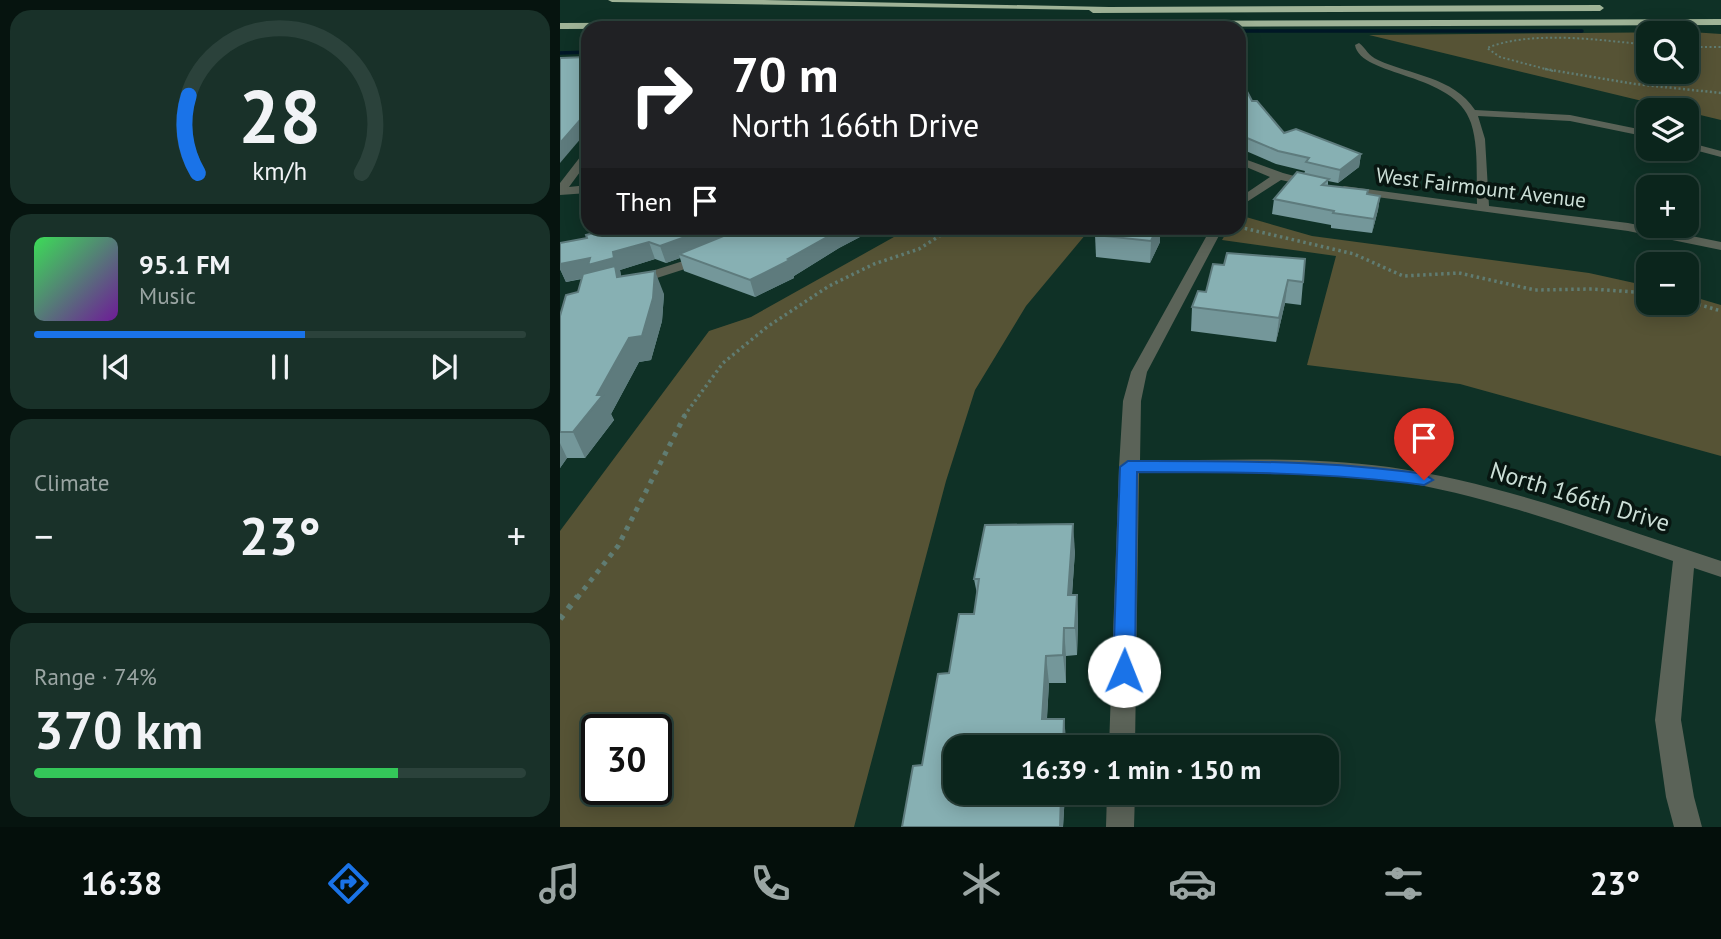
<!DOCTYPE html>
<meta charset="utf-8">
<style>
:root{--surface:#0b251c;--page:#193129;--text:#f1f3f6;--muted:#9aa5a3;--line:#2b423b;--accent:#1a73e8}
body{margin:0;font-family:"PT Sans",sans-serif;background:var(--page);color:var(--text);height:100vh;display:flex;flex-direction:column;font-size:26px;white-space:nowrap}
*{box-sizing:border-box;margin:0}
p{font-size:23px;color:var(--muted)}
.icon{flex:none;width:38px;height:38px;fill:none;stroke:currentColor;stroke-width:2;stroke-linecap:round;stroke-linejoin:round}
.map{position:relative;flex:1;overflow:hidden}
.details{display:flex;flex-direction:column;gap:10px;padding:10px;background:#06140f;width:560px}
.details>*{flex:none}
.guide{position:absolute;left:21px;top:21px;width:665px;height:214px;border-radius:21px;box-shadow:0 4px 18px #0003,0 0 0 2px var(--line);background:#202124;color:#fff;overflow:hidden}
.controls{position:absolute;left:1076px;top:21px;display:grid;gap:14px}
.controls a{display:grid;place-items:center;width:63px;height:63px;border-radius:14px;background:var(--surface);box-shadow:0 4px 18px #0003,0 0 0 2px var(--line);font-size:35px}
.speed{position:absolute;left:21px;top:714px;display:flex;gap:14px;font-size:35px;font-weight:700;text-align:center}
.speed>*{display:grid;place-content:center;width:91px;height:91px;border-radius:50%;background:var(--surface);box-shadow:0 4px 18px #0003,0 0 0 2px var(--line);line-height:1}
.speed .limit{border:4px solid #111;border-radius:10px;background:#fff;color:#111}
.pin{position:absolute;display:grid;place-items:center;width:60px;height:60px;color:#fff;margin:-72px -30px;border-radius:50% 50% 50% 0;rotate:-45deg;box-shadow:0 0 7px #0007}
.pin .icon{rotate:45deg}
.me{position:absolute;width:77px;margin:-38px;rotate:1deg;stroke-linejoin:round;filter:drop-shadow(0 0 5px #0008)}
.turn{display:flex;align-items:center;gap:24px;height:147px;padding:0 35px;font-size:32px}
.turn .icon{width:91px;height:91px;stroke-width:2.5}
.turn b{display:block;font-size:49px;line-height:60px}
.then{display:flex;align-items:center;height:66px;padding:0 35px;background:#0003;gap:14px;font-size:26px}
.big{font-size:52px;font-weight:700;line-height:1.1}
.details .widget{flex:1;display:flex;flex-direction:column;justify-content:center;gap:10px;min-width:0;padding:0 24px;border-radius:21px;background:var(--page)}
.details .dial{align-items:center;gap:0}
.dial svg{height:182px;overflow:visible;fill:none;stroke:var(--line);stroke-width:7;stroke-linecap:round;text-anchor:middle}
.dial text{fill:var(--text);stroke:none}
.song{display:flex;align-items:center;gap:21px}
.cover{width:84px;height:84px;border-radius:10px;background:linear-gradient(135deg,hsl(130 70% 55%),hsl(280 70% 35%))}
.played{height:7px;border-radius:4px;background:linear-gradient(90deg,var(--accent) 55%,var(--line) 55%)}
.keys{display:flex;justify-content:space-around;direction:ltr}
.heat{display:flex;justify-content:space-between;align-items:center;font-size:38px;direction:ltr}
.charge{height:10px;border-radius:5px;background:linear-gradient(90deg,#34c759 74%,var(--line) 0)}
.trip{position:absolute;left:383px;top:735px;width:396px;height:70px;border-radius:21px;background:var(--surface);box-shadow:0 4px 18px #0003,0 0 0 2px var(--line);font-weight:700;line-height:70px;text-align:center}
.menu{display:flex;height:112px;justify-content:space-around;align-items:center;background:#040f0b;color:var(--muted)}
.menu .icon{width:49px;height:49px}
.menu .active{color:var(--accent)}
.menu b{font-size:32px;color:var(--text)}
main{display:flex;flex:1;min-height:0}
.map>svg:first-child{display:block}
</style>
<main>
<section class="details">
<div class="widget dial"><svg viewBox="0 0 100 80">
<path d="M14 69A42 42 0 1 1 86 69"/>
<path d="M14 69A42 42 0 0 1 10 35" stroke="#1a73e8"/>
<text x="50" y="56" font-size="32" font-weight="700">28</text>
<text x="50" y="72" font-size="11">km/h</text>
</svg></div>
<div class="widget">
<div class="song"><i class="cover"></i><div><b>95.1 FM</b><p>Music</p></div></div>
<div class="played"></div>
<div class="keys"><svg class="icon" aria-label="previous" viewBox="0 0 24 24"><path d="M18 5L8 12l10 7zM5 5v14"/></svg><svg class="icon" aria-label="pause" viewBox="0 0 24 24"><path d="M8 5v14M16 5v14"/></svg><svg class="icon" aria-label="next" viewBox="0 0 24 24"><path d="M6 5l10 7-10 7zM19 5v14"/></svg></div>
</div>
<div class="widget"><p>Climate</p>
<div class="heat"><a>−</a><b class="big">23°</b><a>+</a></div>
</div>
<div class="widget"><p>Range · 74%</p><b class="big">370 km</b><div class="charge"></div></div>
</section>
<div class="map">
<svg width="1161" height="827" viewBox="0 0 1161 827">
<rect width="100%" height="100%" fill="#0f3126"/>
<g fill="#565335" fill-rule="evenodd">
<path d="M1131,32L1161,34V120L809,35ZM1088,33H1127V72H1088Z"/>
<path d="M679,215L752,236L1029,273L1088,286V303H1127V295L1161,305V456L900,384L747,365L776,256L662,240L669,228H679Z"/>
<path d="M350,228H531L466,306L415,390L386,481L294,827H0V531L149,331L191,317ZM37,730H96V789H37Z"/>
</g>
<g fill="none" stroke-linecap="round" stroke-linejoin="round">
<g stroke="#001726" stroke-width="3.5">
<path d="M679,31H1022"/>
<path d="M0,53L28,52"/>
</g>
<g stroke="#607c72" stroke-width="2" stroke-dasharray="2 2.5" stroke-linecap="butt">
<path d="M1127,47H1161"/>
<path d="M993,71L940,57L927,48C971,30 1042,40 1088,45"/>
</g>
<path stroke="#607c72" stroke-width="2.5" stroke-dasharray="2 2.5" stroke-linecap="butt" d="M985,69L1075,84L1161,93"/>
<g stroke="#607c72" stroke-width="3.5" stroke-dasharray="2.5 3.5" stroke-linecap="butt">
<path d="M679,227L794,254L843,276L899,273L975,290L1032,289L1088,293"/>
<path d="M1127,301L1161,311"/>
<path d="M124,416L163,363L207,327L269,286L314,264L359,249L392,228"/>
</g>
<path stroke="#607c72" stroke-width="5" stroke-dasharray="4.5 6" stroke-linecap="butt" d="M17,598L58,546L125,415"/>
<path stroke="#607c72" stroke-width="6" stroke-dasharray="5 8" stroke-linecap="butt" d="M0,619L18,596"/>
<g fill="#5b6358" fill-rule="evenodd">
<path d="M799,43C806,48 808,56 818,60C850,75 894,77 915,110L1010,115L1088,131V137L1010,121L918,116L925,139L929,206L1068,223L1161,242V250L1068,231L780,192L778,190L784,186L917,204C916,178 919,148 911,123C895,72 800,77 795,45Z"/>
<path d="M1127,142L1161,151V157L1127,148Z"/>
<path d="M28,151V161L9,187L28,185V193L0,195V183L24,152Z"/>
<path d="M679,157L723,173L757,182L759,184L753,187L721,180L679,207V198L710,177L679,164Z"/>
<path d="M651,228H663L587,372L581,401L580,461C663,460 746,456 829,467C943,483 1052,526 1161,561V577L1134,568L1121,720L1134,797L1142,827H1114L1106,797L1095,720L1113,561C1021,530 927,495 831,480C748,468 663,472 579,473L575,747H549L559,467L563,401L571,372Z"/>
<path d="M145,254L152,258L150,261L75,285L68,281L70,278Z"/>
<path d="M547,793H575L574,827H546Z"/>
</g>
<g fill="#9fb397" fill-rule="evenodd">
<path d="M48,0H204L549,7L1040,5L1044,8L1040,11L533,13L529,10L52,2Z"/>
<path d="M1161,19V25L0,29V23Z"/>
</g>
</g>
<g fill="#74979a">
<path d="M679,76L692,101L724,133L801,154L799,167L778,183L768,181V185L807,195L820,196L818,210L812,233L771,228V225L712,214L714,199L744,174L745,171L716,164L686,151L679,147Z"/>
<path d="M55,228H317L279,248L234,276V278L195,297L124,271L120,258L106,263L95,259L60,270L61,276L59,277L104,294L102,321L91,360L79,362L51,414L54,420L25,458H7L0,468V316L18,292L22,279L6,282L0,269V243L27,238Z"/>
<path d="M535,235L600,242L590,263L536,257Z"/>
<path d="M653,264L743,282L741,305L725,303L716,342L631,331L632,307L646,292Z"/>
<path d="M515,551L512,595H517L518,622L517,655L506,656V683H489L487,719L396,793H505L503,827H342L362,765L389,673L414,614L417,594L414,579Z"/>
</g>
<g fill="#5e7b7d">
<path d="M684,39L683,49L679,61V53Z"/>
<path d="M28,111V130L0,163V143Z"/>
<path d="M801,154L799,167L778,183L780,170Z"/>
<path d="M820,196L818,210L812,233L814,219Z"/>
<path d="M150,228H197L119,254L120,258L106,263L100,246Z"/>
<path d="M283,228H317L279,248L234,276V278L195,297L190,280Z"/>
<path d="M597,228H600V242L590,263L591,241Z"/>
<path d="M89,242L95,259L60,270L61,276H59L64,289L33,276L6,282L0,269V264L53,252Z"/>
<path d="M95,271L104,294L102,321L91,360L79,362L51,414L54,420L25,458L13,432L37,395Z"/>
<path d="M728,280L725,303L716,342L719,318Z"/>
<path d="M0,443L7,458L0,468Z"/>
<path d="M513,524L515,551L510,622L508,595Z"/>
<path d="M517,595L518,622L517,655L515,628Z"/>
<path d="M504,628L506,656V683L503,655Z"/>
<path d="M486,656L489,683L485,747L482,719Z"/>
<path d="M504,719L507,747H503Z"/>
<path d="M501,793H505L503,827H500Z"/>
</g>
<g fill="#87b0b3" stroke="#5e7b7d" stroke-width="2">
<path d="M679,38L684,39L679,53Z"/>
<path d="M28,57V111L0,143V58Z"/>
<path d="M679,76L692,101H697L724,133L736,129L801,154L780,170L746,162L749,158L718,151L687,138L679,134Z"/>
<path d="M737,172L769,179L762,185L808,190L807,194L820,196L814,219L773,213L774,211L714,199Z"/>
<path d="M55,228H150L100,246L89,242L53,252L54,258L28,265L30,258L0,264V243L27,238L26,235Z"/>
<path d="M183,228H283L228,259L230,260L190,280L119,254Z"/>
<path d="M540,228H597L591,241L535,235Z"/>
<path d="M667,253L745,259L743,282L728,280L719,318L632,307L638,291L646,292L653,264L664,265Z"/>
<path d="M55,266L57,277L95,271L93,298L82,336L69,338L37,395H43L13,432H0V316L6,295L18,292L23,274Z"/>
<path d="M513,524L508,595H517L515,628H504L503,655L486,656L482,719H504L503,747H396V793H501L500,827H342L353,766L362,765L378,674L389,673L399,614H414L419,579H414L425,525Z"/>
</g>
<path fill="#1a73e8" stroke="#114b97" stroke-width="2" d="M568,461C668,461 766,460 864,474L873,480L864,485C768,472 673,472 577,472L575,671L571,677L564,680L556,677L553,671L560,467Z"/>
<g text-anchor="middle" stroke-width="7" stroke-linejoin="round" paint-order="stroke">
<g font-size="21" fill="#ccdfd7" stroke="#081611">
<text transform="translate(921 188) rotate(7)" y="7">West Fairmount Avenue</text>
</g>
<g font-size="24" fill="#ccdfd7" stroke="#081611">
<text transform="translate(1020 497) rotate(17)" y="8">North 166th Drive</text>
</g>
</g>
</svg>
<div class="controls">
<a><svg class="icon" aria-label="search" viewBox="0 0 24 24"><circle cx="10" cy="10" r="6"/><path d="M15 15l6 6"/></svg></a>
<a><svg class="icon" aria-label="layers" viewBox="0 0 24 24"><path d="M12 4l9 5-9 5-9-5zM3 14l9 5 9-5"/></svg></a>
<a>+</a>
<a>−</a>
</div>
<div class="speed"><div class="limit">30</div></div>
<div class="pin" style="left:864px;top:480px;background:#d93025"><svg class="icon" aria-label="arrive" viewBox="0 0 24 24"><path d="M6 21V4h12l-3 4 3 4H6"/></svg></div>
<svg class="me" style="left:564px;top:671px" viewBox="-20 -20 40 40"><circle r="19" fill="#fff"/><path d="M0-13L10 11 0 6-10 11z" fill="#1a73e8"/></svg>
<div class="trip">16:39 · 1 min · 150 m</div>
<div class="guide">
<div class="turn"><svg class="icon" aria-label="right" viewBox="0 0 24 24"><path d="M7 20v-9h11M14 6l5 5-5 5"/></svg><div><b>70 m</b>North 166th Drive</div></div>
<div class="then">Then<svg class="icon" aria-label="arrive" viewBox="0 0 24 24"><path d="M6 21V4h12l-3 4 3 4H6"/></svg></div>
</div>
</div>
</main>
<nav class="menu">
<b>16:38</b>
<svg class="icon active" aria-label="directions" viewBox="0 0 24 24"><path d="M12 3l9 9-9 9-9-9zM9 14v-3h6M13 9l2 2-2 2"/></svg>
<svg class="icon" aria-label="music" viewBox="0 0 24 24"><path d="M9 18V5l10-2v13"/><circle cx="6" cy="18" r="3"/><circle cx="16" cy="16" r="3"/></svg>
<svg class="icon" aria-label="phone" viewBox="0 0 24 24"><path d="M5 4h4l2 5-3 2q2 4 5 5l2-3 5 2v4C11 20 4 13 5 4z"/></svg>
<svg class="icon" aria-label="climate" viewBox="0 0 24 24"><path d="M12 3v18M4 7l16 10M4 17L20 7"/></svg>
<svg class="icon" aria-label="car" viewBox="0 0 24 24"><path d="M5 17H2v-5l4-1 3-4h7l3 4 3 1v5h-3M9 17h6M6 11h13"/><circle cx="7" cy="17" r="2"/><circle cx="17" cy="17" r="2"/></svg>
<svg class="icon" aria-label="filters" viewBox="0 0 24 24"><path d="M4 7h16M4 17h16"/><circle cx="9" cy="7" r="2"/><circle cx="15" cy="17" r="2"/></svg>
<b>23°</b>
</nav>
